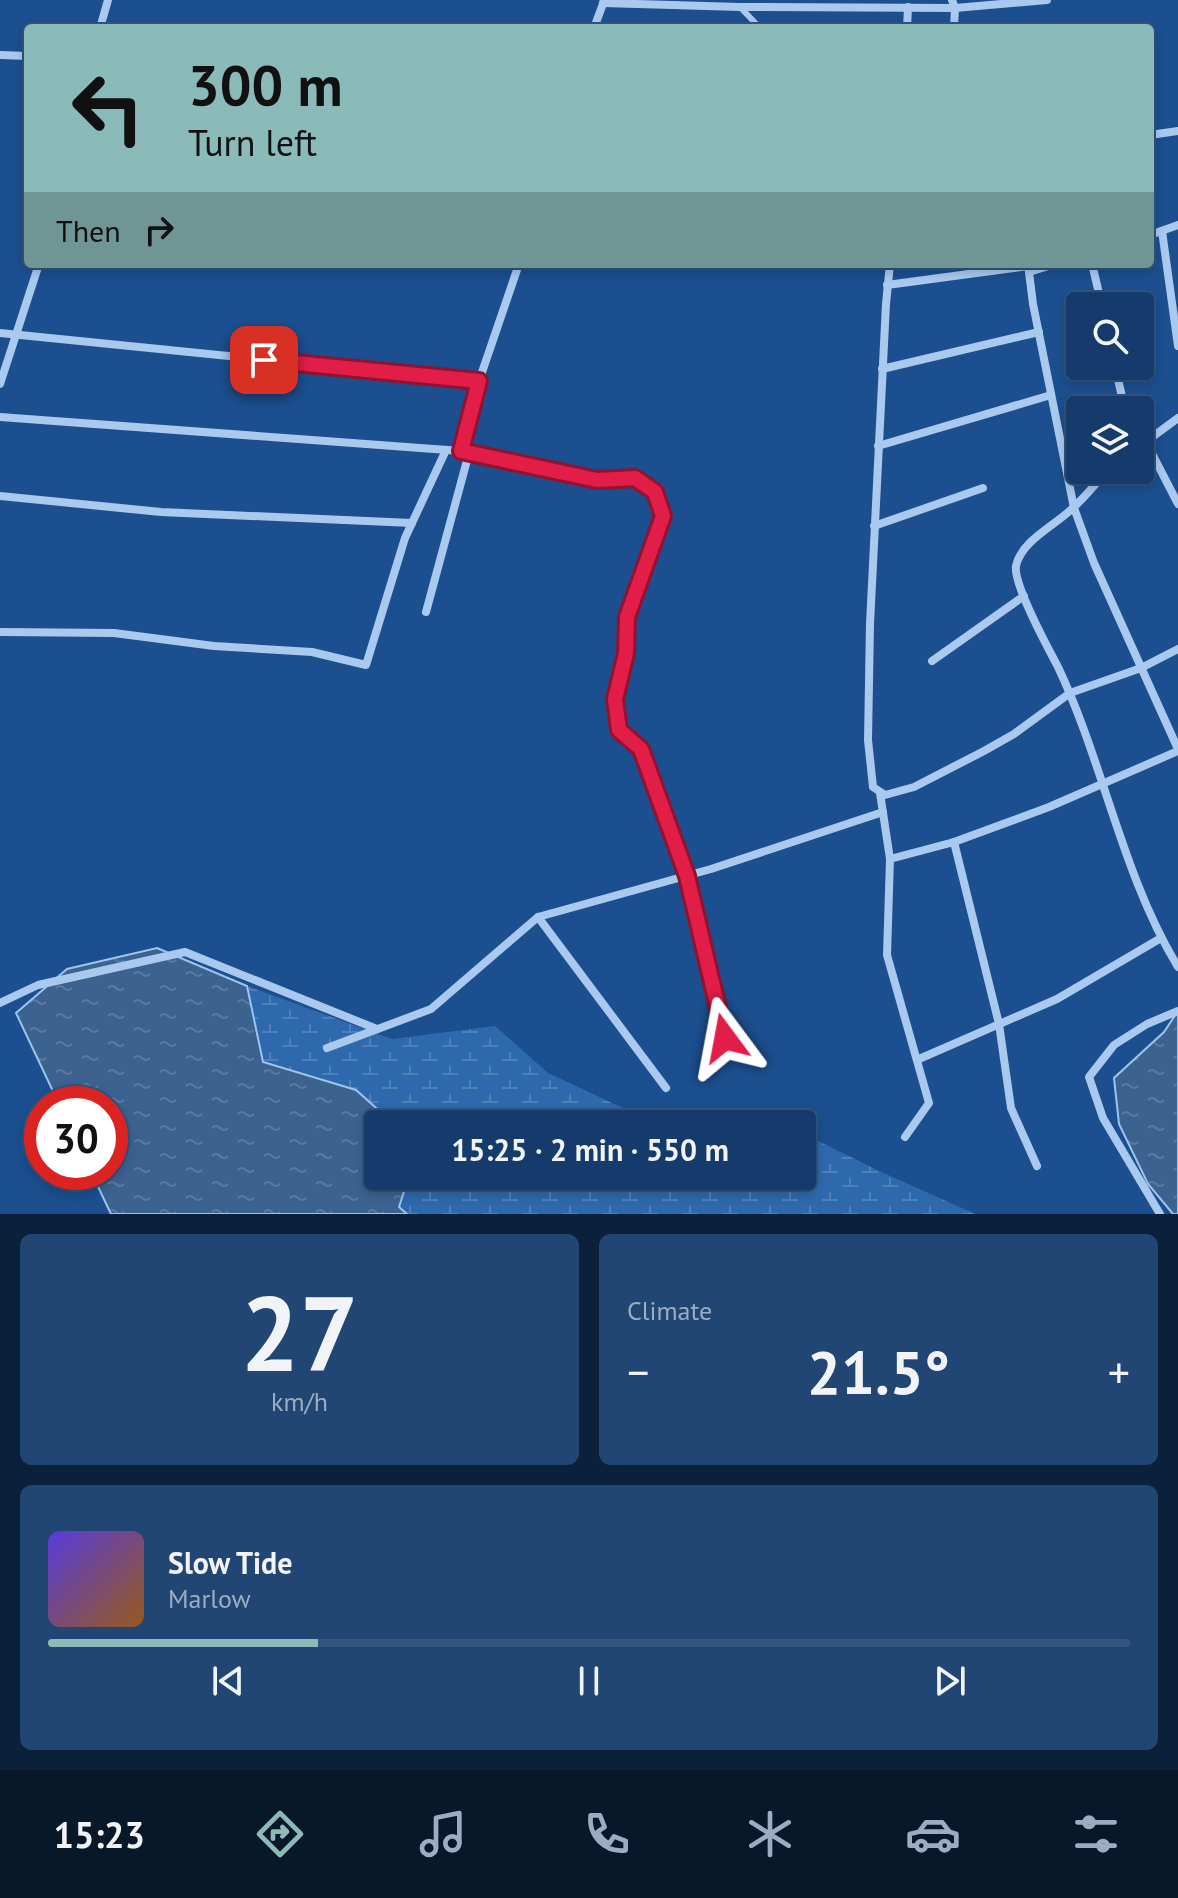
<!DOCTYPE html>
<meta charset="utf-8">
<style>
:root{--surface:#143b6b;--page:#214673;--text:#f1f3f6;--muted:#9dadc1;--line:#33557e;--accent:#8bbbb9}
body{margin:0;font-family:"PT Sans",sans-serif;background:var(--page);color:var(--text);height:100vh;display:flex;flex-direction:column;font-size:30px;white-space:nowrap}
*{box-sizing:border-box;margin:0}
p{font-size:26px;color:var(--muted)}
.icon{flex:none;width:44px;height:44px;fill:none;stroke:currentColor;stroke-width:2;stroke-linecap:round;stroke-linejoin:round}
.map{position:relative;height:1214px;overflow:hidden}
.sheet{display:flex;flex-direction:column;gap:20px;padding:20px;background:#0b203b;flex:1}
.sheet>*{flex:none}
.top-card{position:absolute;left:24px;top:24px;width:1130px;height:244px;border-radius:8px;box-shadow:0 4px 12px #0003,0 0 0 2px var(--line);background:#8bbbb9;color:#111;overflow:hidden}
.controls{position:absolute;left:1066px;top:292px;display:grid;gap:16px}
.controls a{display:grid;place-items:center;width:88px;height:88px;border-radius:8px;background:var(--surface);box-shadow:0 4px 12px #0003,0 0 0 2px var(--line);font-size:40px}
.speed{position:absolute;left:24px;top:1086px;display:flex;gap:16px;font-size:40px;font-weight:700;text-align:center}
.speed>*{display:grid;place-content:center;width:104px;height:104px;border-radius:50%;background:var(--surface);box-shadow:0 4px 12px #0003,0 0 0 2px var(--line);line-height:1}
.speed .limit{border:12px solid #d22;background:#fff;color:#111}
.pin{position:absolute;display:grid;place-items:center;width:68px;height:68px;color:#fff;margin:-34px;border-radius:16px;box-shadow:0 4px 12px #0006}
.me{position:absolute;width:88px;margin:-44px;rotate:347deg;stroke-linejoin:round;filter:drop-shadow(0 0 6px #0008)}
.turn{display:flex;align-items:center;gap:28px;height:168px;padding:0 32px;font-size:36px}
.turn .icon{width:104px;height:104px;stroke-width:2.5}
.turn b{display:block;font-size:56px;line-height:68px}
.then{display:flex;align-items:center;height:76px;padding:0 32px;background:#0003;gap:16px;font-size:30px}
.big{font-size:60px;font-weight:700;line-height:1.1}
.sheet .tile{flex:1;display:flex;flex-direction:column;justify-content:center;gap:12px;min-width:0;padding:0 28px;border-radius:12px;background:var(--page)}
.sheet .dial{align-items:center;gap:0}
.dial b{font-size:104px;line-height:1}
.song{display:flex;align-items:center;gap:24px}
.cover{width:96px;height:96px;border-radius:12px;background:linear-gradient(135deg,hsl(250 70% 55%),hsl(30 70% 35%))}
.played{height:8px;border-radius:4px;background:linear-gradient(90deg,var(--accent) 25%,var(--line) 25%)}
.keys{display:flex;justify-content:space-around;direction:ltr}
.heat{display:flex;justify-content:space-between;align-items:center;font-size:44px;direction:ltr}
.sheet .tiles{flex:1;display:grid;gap:20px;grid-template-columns:1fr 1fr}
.tile:last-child{grid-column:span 2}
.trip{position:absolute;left:364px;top:1110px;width:452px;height:80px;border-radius:8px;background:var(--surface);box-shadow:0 4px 12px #0003,0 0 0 2px var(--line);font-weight:700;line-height:80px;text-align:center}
.tabs{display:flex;height:128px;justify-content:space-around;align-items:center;background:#08182b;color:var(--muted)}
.tabs .icon{width:56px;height:56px}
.tabs .on{color:var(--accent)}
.tabs b{font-size:36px;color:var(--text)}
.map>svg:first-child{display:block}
</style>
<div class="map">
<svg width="1178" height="1214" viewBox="0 0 1178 1214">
<defs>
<pattern id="wetland-marsh" width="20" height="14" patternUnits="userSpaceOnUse" patternTransform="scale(2)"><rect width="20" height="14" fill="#2e69ad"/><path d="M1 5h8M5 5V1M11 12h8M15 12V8" fill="none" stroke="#4d80b9"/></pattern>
<pattern id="water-ripples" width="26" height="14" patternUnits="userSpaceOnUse" patternTransform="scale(2)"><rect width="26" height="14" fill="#3c6290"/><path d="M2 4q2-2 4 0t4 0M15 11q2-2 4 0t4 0" fill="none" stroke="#597aa1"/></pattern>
</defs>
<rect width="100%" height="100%" fill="#1b4f8f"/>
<g fill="url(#wetland-marsh)">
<path d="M247,986L392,1039L495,1026L548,1073L623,1108L641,1124H394L356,1090L263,1062Z"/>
<path d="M802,1133L877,1170L975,1214H407L399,1207L409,1176H802Z"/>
</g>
<g fill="url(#water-ripples)" stroke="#9cc4f0" stroke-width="2">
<path d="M157,948L247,986L263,1062L356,1090L394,1124H378V1176H409L399,1207L407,1214H111L91,1172H110V1104H59L16,1013L67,969Z"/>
<path d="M1178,1011V1214H1173L1148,1184L1119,1124L1114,1078L1164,1032Z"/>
</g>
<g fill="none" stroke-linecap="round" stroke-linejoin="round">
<path stroke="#a9c9ee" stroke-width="6" d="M740,7L760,28"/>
<g stroke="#a9c9ee" stroke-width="8">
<path d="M952,0L955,8L954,28"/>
<path d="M603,3L740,7L955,8L1047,0"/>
<path d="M100,28L108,0"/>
<path d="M594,28L604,1"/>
<path d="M907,28L908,7"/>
<path d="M0,55L28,56"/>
<path d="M1150,135L1178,131"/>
<path d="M1162,231L1178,346"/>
<path d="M1150,235L1178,225"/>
<path d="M890,264L886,304L870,624L868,740L873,787L885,795L914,787L984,751L1014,734L1070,693L1141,668L1178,649"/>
<path d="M1028,264L1033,304L1074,508L1094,563L1178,749"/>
<path d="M1092,264L1102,306"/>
<path d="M1029,272L1055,264"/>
<path d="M887,285L1028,266"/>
<path d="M0,333L479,381"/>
<path d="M1115,366L1125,410"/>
<path d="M882,369L1039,332"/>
<path d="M0,384L39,264"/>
<path d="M0,417L461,451L597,480L635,478L655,492L663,516L645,572L627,617L626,653L615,699L619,730L641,749L687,876L725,1038"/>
<path d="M1146,442L1178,504"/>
<path d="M878,446L1051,395"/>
<path d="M1140,446L1178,418"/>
<path d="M461,451L479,381L519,264"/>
<path d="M1108,470C1097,482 1087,495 1075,506C1058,524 1021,540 1016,566C1013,584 1048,648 1058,667C1104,764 1122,875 1178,967"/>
<path d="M0,496L161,512L412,523"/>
<path d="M874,526L983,488"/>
<path d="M426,612L469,453"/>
<path d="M0,632L114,633L214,646L312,652L366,665L405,538L446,450"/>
<path d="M932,661L1024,596"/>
<path d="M880,793L890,859L887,955L929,1103L905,1137"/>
<path d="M954,842L999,1024L1011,1108L1037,1166"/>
<path d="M890,859L954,842L1049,807L1178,751"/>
<path d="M0,1003L38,985L185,952L377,1029"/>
<path d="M327,1048L431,1009L538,917"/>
<path d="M919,1059L1057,999L1161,938"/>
<path d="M666,1088L538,917L711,869L883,812"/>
<path d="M1160,1214L1103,1118L1089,1077L1114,1045L1147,1024L1178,1011"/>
</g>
</g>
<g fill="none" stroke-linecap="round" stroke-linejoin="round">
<g stroke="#92132f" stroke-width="20">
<path id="route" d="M264,360L479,381L461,451L597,480L635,478L655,492L663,516L627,617L626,653L615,699L619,730L641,749L687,876L725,1038"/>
</g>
<use href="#route" stroke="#e11d48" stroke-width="14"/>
</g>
</svg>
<div class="controls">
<a><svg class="icon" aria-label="search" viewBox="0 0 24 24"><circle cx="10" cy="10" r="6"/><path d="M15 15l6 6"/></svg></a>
<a><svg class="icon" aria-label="layers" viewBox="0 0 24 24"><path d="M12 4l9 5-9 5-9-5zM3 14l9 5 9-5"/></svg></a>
</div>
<div class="speed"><div class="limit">30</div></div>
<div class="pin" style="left:264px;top:360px;background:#d93025"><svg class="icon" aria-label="arrive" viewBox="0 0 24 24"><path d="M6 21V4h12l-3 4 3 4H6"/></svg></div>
<svg class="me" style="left:725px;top:1038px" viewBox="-20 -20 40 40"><path d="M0-17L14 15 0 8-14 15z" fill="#e11d48" stroke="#fff" stroke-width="4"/></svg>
<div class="trip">15:25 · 2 min · 550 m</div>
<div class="top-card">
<div class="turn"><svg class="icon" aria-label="left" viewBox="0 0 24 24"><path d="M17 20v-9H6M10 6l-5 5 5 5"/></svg><div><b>300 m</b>Turn left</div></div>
<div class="then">Then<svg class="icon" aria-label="right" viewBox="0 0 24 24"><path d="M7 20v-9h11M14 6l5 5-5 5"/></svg></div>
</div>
</div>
<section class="sheet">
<div class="tiles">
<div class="tile dial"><b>27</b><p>km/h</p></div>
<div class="tile"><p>Climate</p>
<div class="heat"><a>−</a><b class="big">21.5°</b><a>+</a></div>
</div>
<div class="tile">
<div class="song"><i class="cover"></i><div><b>Slow Tide</b><p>Marlow</p></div></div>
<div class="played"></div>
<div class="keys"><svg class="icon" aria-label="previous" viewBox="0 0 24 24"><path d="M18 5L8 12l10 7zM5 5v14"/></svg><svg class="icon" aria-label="pause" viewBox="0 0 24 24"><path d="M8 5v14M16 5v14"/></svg><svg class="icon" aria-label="next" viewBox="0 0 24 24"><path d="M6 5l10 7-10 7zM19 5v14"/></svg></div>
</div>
</div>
</section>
<nav class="tabs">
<b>15:23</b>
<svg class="icon on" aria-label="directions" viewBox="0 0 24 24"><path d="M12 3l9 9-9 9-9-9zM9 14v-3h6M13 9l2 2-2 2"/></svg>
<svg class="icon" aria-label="music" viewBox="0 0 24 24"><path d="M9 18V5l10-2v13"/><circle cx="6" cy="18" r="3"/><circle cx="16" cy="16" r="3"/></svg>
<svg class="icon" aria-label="phone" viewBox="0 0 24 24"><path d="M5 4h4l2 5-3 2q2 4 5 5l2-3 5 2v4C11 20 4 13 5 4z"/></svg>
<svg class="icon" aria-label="climate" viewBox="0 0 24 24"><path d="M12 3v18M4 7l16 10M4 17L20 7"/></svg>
<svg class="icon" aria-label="car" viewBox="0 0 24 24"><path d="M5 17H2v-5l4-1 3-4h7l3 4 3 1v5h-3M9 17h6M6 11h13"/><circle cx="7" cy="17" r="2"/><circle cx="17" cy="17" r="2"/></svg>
<svg class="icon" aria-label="filters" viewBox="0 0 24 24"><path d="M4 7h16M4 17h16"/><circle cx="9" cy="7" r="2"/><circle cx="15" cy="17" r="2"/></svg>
</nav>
